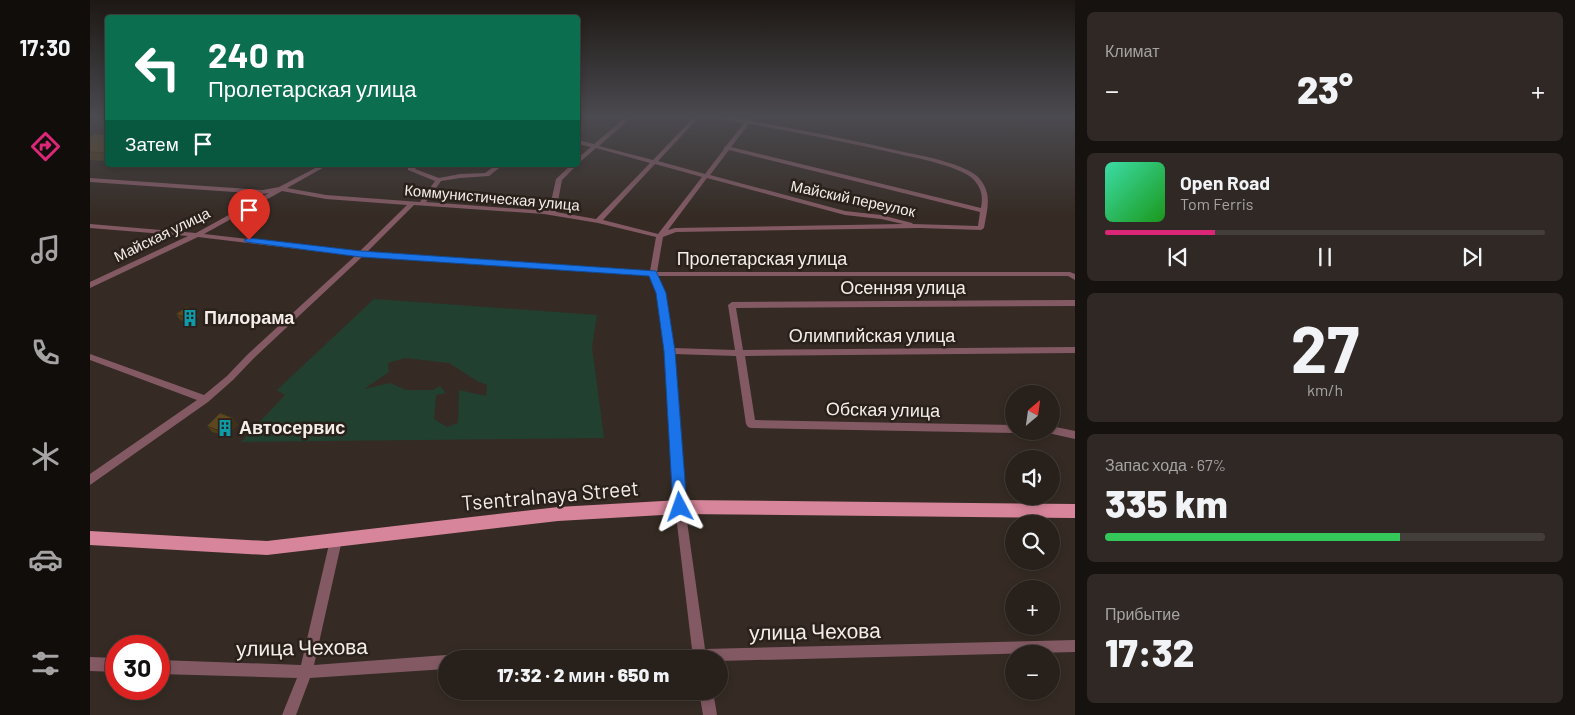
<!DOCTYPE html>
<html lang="ru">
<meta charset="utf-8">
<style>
:root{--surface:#28201b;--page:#302824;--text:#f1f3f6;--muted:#a5a3a3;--line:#443e3a;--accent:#db2777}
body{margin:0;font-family:Barlow,sans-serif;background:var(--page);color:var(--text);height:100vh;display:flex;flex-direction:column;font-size:19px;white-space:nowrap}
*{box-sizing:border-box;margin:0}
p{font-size:16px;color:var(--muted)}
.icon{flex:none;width:28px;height:28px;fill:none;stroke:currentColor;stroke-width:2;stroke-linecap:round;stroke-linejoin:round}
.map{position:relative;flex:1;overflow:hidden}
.side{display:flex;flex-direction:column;gap:12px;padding:12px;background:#16120f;width:500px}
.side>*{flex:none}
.hud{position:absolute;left:15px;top:15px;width:475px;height:152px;border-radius:5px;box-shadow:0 2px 8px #0003,0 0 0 1px var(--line);background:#0b6e4f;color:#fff;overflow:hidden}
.needle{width:32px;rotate:29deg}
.tools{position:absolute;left:915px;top:385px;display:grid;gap:10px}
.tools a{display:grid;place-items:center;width:55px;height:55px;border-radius:50%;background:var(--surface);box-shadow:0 2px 8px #0003,0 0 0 1px var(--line);font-size:25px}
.speed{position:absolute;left:15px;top:635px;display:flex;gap:10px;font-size:25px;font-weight:700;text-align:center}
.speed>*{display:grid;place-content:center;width:65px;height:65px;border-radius:50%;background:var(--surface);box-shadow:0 2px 8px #0003,0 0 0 1px var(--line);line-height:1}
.speed .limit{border:8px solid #d22;background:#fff;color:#111}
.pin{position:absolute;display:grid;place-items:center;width:42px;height:42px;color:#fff;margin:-51px -21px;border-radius:50% 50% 50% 0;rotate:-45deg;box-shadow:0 0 5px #0007}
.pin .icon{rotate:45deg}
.me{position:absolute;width:55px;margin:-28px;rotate:356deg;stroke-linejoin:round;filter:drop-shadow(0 0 4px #0008)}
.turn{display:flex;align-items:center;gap:18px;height:105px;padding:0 20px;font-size:22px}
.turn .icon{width:65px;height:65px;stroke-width:2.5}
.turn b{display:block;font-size:35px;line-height:42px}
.then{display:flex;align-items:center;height:48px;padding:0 20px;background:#0003;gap:10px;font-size:19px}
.big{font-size:38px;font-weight:800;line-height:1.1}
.side .widget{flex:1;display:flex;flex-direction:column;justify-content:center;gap:8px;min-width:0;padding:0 18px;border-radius:8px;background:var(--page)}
.side .dial{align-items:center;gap:0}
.dial b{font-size:65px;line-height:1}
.song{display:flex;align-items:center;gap:15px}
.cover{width:60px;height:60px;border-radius:8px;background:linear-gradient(135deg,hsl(160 70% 55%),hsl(120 70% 35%))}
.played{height:5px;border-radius:2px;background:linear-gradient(90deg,var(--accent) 25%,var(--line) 25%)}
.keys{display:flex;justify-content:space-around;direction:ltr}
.heat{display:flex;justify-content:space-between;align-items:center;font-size:28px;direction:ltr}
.charge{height:8px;border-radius:4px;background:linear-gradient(90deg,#34c759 67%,var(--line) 0)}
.trip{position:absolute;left:348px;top:650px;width:290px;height:50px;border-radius:25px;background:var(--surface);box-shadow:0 2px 8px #0003,0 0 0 1px var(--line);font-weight:800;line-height:50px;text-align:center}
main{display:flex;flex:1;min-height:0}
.tab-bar{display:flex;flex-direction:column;width:90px;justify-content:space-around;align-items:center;background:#100d0b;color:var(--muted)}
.tab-bar .icon{width:35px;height:35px}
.tab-bar .on{color:var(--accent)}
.tab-bar b{font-size:22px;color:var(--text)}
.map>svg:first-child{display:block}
</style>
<main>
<nav class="tab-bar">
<b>17:30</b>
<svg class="icon on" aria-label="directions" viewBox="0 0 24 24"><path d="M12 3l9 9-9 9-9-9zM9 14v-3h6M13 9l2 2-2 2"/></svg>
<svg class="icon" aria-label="music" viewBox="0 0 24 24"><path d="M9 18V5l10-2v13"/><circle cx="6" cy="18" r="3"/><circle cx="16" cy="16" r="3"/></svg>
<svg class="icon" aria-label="phone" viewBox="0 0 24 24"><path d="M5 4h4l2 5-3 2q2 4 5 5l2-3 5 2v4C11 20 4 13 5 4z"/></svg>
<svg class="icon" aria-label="climate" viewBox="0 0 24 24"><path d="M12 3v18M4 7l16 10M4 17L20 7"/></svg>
<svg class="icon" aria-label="car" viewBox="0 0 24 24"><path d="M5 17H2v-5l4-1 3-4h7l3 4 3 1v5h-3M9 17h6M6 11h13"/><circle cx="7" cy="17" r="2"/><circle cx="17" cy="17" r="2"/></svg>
<svg class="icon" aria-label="filters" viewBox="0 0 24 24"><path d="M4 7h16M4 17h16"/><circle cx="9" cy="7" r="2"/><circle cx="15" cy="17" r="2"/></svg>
</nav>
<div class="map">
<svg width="985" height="715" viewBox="0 0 985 715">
<rect width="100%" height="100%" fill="#352b24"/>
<path fill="#214030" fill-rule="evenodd" d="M284,299L507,315L502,347L514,438L151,442L195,395L187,390ZM315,358L359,363L387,381L397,385L396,396L369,390L368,423L357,427L344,419L346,395L356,393L350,386L343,390H316L300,383L274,389L299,372L298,363Z"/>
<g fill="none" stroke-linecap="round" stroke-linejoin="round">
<g fill="#835a64" fill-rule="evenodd">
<path d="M537,116H543L509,146L563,160L605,116H610L568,161L615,174L634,149V147L636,146L654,123L623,118L621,116H631L656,120L659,116H664L661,121C712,130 763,140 814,152C831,155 878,165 889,178C903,194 897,209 894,228L891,230L830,228L586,232L573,237L567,272H980L985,274V280L978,276H568L575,293L583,348L645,350L638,305L642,302L985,300V306L646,308L653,350L985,347V353L655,356L665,420L924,425V431H928L924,433L661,428L658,427L656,424L646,356L584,354L595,507L615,649L985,640V652L629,661V659H460L461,654L466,652L602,649L585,507L575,351L567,293L560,276L273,256L163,359L143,380L118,402L0,485V474L107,400L0,360V354L114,395L137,376L157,355L265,256L108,237L0,288V282L98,236L0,228V224L106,233L179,193L173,194L0,182V178L173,190L189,187L231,165H238L197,188L236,195L330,202L345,181L318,170V168L322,165H329L325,169L349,178L370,174L395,173L406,165H413L399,176L370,178L351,181L336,202L459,211L466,179L481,165H487L472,180L466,212L506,219L560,163L506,148L490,162L488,163V158L501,147L488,144V140L504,144ZM659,124C710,133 761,143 813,155C829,158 874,168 884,180C892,189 893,197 891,208L641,147ZM639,150L890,212L888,226L823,224L822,223L791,215L755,211L620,175ZM565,164L612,177L568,234L513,220ZM617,178L755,215L791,219L813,224L585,228L578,230ZM192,191L236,199L317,205L269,252L114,234ZM324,205L454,214L508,223L566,237L560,271L277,252Z"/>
<path d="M961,426L985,431V439L958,433L957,431H961Z"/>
<path d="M246,534L250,536L252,540L224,665L356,655L361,659H356V669L220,678L206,715H192L207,678L69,674V660L211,665L240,540L242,536Z"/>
<path d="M0,657L26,658V672L0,671Z"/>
<path d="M609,691H623L627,715H613Z"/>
</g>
<path fill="#d7859a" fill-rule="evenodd" d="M590,500L985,504V518L590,514L468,521L177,555L0,545V531L177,541L468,507Z"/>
</g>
<g fill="#4f3d1c">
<path d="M18,135V161L0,160V137Z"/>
<path d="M104,310L109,316L99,323L90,320L86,314Z"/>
<path d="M148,424L136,436L122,432L117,426Z"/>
</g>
<g fill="#403217">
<path d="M104,310L109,316L99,323L94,317Z"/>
<path d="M143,418L148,424L136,436L130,431Z"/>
</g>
<g fill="#5c4721" stroke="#403217">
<path d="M5,134L18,135V152L15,153L0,152V137Z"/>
<path d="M96,307L104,310L94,317L86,314Z"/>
<path d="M130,413L143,418L130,431L117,426Z"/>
</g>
<linearGradient id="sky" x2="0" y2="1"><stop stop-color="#1d1814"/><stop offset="0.54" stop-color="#4b4a50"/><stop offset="1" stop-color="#4b4a50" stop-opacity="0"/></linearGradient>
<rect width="985" height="216" fill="url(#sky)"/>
<path fill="#1a73e8" stroke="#114b97" d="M159,238L271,251L566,271L576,293L585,351L597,507L595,511L590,513L585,511L583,507L574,351L566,293L559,276L271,257L156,242L154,240Z"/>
<defs>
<g id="building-bare" transform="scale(1.35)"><path d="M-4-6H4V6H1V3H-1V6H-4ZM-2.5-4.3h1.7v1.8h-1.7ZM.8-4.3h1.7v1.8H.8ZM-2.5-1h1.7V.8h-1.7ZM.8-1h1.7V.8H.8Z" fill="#0f9aa8" stroke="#2b211b" stroke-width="2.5" paint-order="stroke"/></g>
</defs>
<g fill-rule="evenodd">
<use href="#building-bare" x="100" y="318"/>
<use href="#building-bare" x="135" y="428"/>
</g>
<g text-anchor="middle" stroke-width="5" stroke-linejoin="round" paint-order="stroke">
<g font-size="15" fill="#f4ede9" stroke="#2b211b">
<text transform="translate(402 198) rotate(5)" y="5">Коммунистическая улица</text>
<text transform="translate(763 199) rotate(12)" y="5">Майский переулок</text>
<text transform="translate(72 235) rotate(-26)" y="5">Майская улица</text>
</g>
<g font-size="18" fill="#f4ede9" stroke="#2b211b">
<text x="672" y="265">Пролетарская улица</text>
<text x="813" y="294">Осенняя улица</text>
<text x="782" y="342">Олимпийская улица</text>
<text transform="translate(793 410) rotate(1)" y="6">Обская улица</text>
</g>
<g font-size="18" font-weight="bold" fill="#f4ede9" stroke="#2b211b" text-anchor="start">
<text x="114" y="324">Пилорама</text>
<text x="149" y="434">Автосервис</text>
</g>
<g font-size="21" fill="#f4ede9" stroke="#2b211b">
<text transform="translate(460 496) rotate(-5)" y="7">Tsentralnaya Street</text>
<text transform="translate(725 632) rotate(-1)" y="7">улица Чехова</text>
<text transform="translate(212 648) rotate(-1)" y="7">улица Чехова</text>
</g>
</g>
</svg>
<div class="tools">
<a><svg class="needle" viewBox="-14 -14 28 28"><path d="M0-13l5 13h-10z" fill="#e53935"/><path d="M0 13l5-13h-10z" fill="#a5a3a3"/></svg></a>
<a><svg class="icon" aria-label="sound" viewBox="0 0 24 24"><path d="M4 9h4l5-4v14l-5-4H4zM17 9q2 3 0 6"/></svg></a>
<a><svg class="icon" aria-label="search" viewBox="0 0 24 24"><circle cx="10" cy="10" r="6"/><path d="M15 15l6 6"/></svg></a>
<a>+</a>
<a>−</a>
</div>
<div class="speed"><div class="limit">30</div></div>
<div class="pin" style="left:159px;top:240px;background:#d93025"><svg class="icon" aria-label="arrive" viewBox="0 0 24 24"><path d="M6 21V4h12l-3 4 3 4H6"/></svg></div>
<svg class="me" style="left:590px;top:507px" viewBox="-20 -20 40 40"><path d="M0-17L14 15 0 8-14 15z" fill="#1a73e8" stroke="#fff" stroke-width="4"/></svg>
<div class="trip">17:32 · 2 мин · 650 m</div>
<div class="hud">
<div class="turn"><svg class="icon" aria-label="left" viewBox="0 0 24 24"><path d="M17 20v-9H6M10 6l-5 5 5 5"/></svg><div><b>240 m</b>Пролетарская улица</div></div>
<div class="then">Затем<svg class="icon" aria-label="arrive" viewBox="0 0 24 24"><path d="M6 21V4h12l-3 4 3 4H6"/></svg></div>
</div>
</div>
<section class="side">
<div class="widget"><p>Климат</p>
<div class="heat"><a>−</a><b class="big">23°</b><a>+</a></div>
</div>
<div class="widget">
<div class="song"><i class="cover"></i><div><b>Open Road</b><p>Tom Ferris</p></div></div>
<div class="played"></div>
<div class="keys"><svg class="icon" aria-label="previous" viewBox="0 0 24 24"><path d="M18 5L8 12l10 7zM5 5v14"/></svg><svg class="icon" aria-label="pause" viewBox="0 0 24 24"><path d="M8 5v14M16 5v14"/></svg><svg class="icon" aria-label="next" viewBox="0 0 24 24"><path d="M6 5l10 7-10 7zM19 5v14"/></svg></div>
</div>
<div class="widget dial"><b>27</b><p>km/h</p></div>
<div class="widget"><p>Запас хода · 67%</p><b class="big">335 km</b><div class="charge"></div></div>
<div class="widget"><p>Прибытие</p><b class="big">17:32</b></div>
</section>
</main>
